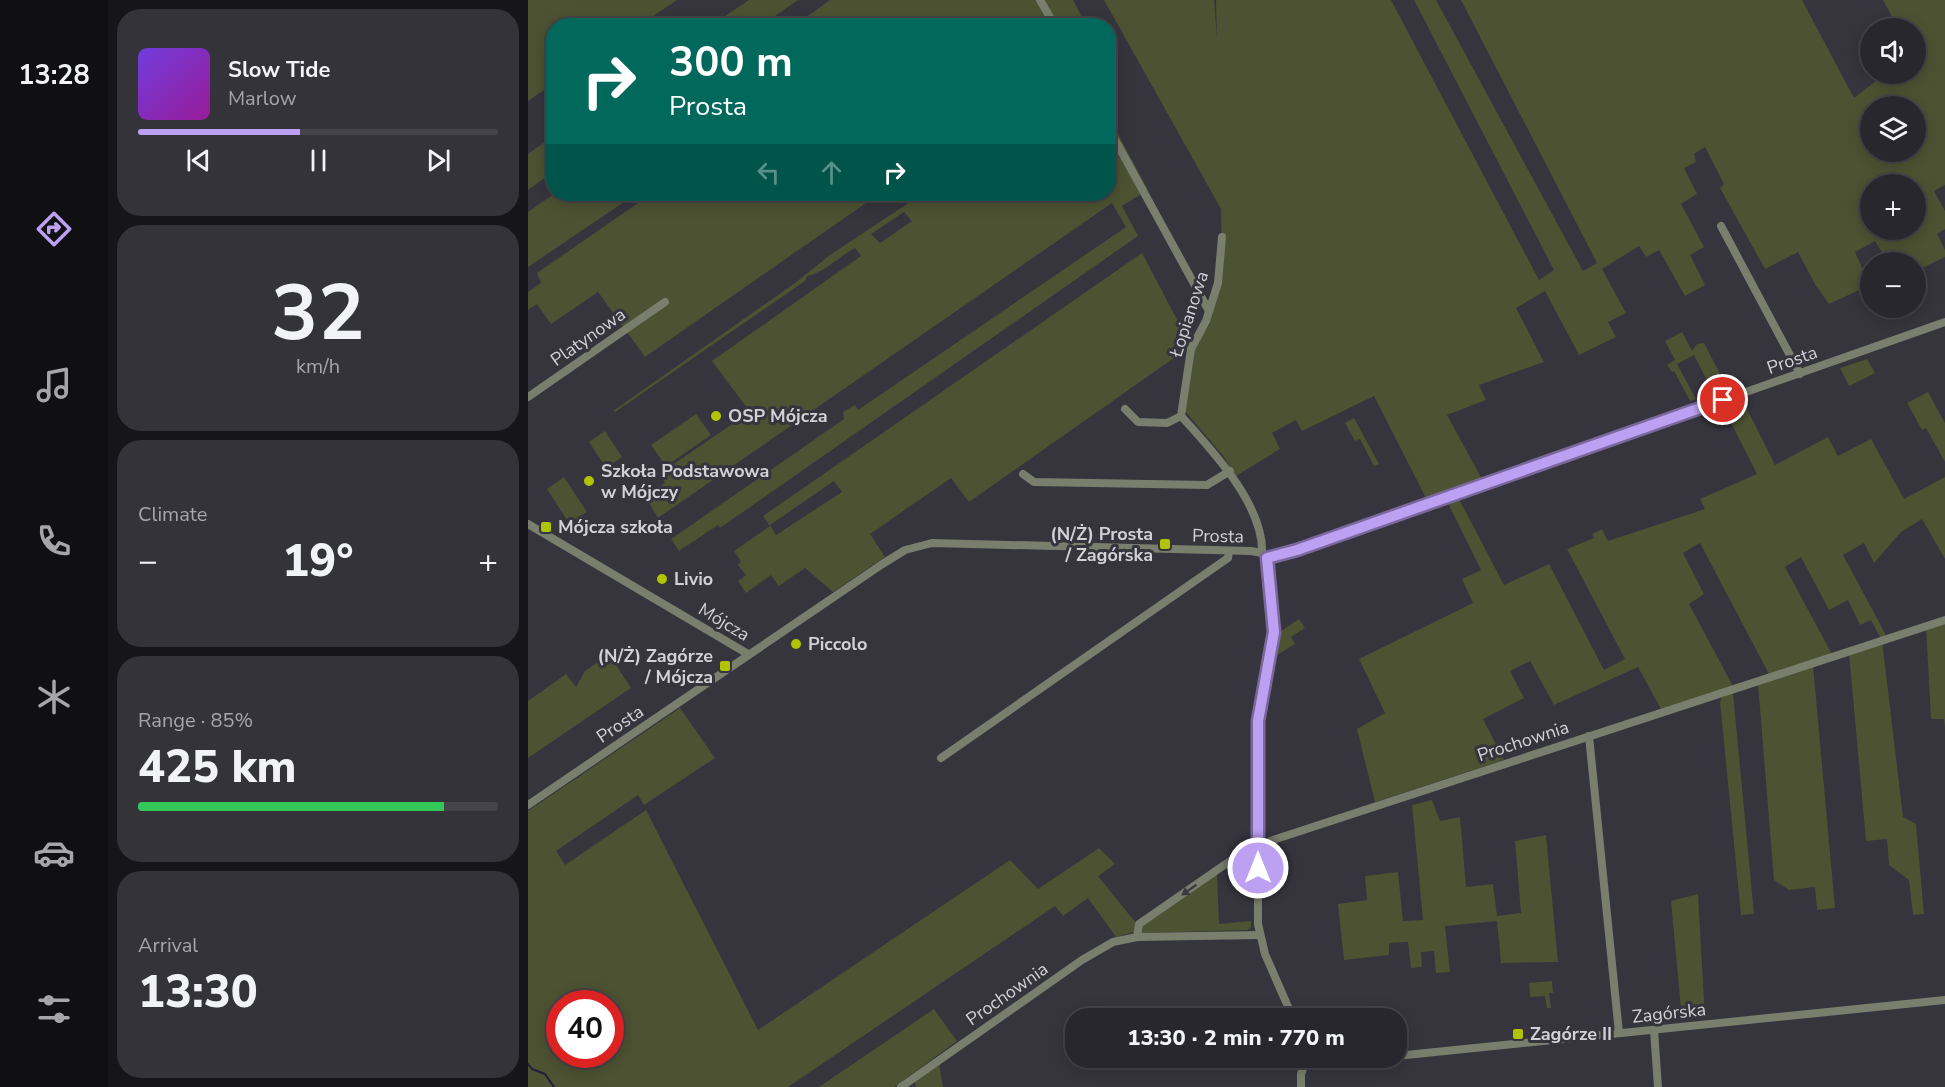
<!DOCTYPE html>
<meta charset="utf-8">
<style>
:root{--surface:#28272e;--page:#34333a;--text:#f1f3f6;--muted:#a5a5aa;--line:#44444a;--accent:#bca0f2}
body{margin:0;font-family:"Nunito Sans",sans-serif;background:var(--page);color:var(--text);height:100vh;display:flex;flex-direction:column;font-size:22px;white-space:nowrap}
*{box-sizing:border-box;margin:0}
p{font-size:20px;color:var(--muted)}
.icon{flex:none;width:33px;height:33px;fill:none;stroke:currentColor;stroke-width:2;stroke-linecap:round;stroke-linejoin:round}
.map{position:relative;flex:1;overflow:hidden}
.side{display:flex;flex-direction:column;gap:9px;padding:9px;background:#161519;width:420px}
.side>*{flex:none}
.hud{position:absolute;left:18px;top:18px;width:570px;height:183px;border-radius:24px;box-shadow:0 3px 15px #0003,0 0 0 2px var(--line);background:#00695c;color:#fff;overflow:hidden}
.buttons{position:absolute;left:1332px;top:18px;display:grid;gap:12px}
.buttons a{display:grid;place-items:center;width:66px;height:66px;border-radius:50%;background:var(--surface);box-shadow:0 3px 15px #0003,0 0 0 2px var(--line);font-size:30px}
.speed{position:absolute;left:18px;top:990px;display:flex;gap:12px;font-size:30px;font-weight:700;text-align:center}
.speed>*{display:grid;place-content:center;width:78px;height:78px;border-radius:50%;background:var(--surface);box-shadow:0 3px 15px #0003,0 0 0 2px var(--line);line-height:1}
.speed .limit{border:9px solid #d22;background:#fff;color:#111}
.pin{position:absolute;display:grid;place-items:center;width:51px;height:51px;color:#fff;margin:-26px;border:3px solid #fff;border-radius:50%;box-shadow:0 2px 6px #0007}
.me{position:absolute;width:66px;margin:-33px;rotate:0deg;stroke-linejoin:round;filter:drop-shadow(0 0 4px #0008)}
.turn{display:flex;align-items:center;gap:21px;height:126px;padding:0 24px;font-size:27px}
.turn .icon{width:78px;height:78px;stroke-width:2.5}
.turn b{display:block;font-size:42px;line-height:51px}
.lanes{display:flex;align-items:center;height:57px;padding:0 24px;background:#0003;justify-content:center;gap:30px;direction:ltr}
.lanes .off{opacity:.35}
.big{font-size:45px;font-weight:800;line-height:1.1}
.side .card{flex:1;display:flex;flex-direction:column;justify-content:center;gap:9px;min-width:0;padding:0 21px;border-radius:24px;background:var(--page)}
.side .dial{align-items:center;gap:0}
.dial b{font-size:78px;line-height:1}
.song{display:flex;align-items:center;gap:18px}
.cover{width:72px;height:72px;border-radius:9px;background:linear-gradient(135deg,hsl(260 70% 55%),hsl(300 70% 35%))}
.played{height:6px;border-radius:3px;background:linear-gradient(90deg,var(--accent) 45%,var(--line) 45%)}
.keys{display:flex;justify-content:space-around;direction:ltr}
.heat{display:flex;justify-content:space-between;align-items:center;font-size:33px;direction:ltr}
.charge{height:9px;border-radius:4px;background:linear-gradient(90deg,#34c759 85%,var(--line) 0)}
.trip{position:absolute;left:537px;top:1008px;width:342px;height:60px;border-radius:24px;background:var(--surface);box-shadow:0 3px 15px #0003,0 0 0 2px var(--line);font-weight:800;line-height:60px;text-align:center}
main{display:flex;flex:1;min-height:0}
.menu{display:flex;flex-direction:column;width:108px;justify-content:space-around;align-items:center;background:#101012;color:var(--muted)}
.menu .icon{width:42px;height:42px}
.menu .active{color:var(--accent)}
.menu b{font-size:27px;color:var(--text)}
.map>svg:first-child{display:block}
</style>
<main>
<nav class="menu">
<b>13:28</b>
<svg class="icon active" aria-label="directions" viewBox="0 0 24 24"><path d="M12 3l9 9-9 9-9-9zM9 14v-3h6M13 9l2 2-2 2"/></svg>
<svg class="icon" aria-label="music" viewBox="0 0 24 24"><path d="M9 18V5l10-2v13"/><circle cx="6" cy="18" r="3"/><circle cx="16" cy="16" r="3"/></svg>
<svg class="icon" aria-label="phone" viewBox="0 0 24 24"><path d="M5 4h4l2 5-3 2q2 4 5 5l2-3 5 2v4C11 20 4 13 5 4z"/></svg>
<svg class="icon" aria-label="climate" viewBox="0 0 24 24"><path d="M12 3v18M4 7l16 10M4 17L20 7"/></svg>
<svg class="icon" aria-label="car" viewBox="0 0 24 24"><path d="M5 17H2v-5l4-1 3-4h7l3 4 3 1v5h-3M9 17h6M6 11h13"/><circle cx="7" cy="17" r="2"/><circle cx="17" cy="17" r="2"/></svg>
<svg class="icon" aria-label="filters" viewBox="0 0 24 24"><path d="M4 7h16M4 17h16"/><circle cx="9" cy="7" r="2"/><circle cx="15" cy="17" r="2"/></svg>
</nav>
<section class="side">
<div class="card">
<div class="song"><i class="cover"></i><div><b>Slow Tide</b><p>Marlow</p></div></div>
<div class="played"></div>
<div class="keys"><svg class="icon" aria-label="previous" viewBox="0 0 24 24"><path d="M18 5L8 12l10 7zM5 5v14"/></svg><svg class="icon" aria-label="pause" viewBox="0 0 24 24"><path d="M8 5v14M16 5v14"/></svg><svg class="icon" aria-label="next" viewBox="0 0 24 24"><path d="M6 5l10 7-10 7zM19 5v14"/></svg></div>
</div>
<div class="card dial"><b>32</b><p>km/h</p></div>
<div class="card"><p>Climate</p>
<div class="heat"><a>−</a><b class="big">19°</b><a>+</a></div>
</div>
<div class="card"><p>Range · 85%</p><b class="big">425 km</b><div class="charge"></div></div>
<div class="card"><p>Arrival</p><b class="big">13:30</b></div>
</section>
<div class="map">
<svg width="1417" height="1087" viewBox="0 0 1417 1087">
<rect width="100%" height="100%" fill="#36343d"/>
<g fill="#4c5232" fill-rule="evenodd">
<path d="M0,0H149L112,25L26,26L25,84L0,101Z"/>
<path d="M221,0H270L234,25H184Z"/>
<path d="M302,0H545L558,25L266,26Z"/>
<path d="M576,0H686L689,39L688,0H863L1011,280L1026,270L886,0H908L1055,271L1069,263L933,0H1274L1326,98L1357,74H1388V28H1370L1355,0H1417V185L1406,191L1417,211V229L1409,234L1417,250V257L1388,271V262H1360L1347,241L1327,252L1342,285L1301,304L1288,286L1270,252L1237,269L1192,188L1196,184L1177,147L1166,154L1168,162L1156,168L1169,194L1153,204L1176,247L1162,255L1177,285L1157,296L1131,250L1118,257L1111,246L1074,269L1098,313L1080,322L1088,337L1051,355L1017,291L988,308L1016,362L951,385L958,400L919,415L954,479L898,498L846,396L774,431L768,420L744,433L752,449L708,476L696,457L656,410L666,348L681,325L694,276L693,209ZM1342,106H1388V152H1342ZM1342,184H1388V230H1342Z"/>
<path d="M581,117L620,190L594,206L610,236L192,528L190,525L151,551L143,539L316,419L315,412L327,405L330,410L598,227L584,203L130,518L117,496L137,483L131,474L222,412L184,361L333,256L327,248C310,257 296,273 279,276L277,281L87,412L85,411L267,283L302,255L394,194L415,196L422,194H580ZM376,212L384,221L352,243L343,234Z"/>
<path d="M25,136V172L0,190V154Z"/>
<path d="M26,194H108L0,267V212Z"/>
<path d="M123,194H351L117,357L70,292L23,324L9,304L0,310V292L13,283L9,273Z"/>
<path d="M614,253L663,346L441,502L423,478L342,534L357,557L305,592L277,568L251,586L243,575L218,593L210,581L218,575L210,565L213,561L206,551L242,526L235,516ZM306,481L314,492L248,535L242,525Z"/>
<path d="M1154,332L1164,351L1169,344L1176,343L1201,391L1187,396L1166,355L1149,364L1168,399L1162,401L1146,371L1144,372L1139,365L1147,360L1137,341Z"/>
<path d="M1339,359L1347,373L1321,386L1312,368Z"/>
<path d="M1400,392L1417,423V462L1398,428L1394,430L1379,403Z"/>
<path d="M1215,401L1247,465L1300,437L1310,456L1343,439L1376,499L1417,477V559L1394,519L1373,532L1346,563L1336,543L1315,555L1359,637L1353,639L1343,620L1332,625L1320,600L1301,610L1273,557L1257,567L1305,656L1242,676L1172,543L1155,553L1176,594L1161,604L1206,688L1134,711L1110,667L1026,705L1002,661L982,671L996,698L955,719L976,760L847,802L829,729L857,713L831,659L945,603L934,579L953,570L920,503L931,499L976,585L1021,564L1076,670L1097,659L1039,549L1066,538L1064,534L1074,529L1080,541L1177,509L1172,499L1229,474L1195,407Z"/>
<path d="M168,414L183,435L138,466L123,445Z"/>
<path d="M826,418L851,464L846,466L832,439L827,441L817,423Z"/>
<path d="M77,431L94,457L78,468L61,442Z"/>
<path d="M36,477L59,512L41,523L19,489Z"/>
<path d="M771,619L777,628L763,637L767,644L749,655L752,632Z"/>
<path d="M1417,620V729L1416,719H1403L1398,626Z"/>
<path d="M1354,640L1375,817L1388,824L1396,914L1385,915L1381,880L1361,865L1359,839L1338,841L1321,653Z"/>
<path d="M81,654L103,688L0,758V701L38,674L48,687L57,671Z"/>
<path d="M1285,665L1307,908L1289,910L1287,887L1261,890L1246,880L1230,684Z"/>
<path d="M1205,693L1226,914L1213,915L1192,702L1194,697Z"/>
<path d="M152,708L187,758L116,805L110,795L28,851L37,865L118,810L230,1030L482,860L510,889L571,848L587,864L570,876L608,923L606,932L588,937L560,898L535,916L527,906L260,1087H0V811ZM32,1004H82V1054H32Z"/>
<path d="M904,800L912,821L932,817L938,887L965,884L969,916L993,913L987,841L1018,835L1030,962L973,963L969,921L917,926L922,972L908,973L906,951L893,952L894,967L883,968L880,942L861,943V955L816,960L810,904L839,900L837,876L870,872L875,921L895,920L884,805Z"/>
<path d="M689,874L691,924L723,921V927L720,930L615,933L612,931L614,924Z"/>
<path d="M1170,894L1177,1018L1154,1020L1143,901Z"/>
<path d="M1024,981L1025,993H1021L1023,1008H1019L1017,996L1002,997L1001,983Z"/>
<path d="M406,1009L429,1041L366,1087H291Z"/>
<path d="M411,1063L415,1087H388L386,1080Z"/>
</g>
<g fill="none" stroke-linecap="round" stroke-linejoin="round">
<path stroke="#251d3d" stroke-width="2" d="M0,1064L4,1069L17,1074L26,1087"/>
<g stroke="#7a7e6d" stroke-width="8">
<path d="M512,0L527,26"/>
<path d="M580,127L681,311"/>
<path d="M1193,226L1272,374"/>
<path d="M694,237L690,283L678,321L663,349L653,416C683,449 736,505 734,553"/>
<path d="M0,397L137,302"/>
<path d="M597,409L610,422L639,423L653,416"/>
<path d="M495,474L506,482L679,485L702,471"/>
<path d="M0,524L220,654"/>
<path d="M739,558L769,550L1417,322"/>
<path d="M739,558L746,632L730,721V924L737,954L765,1018"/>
<path d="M1061,736L1091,1033"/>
<path d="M413,758L700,558L701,552"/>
<path d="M0,805L353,565L377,550L404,543L723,551L734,553L739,558"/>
<path d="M609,937L611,924L718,850L748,839L1417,620"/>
<path d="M1126,1030L1130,1087"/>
<path d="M868,1056L1417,1000"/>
<path d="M806,1058L822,1060L854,1058"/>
<path d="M373,1087L554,960L585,942L609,937L732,935"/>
<path d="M773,1087V1074L779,1058"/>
</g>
</g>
<defs><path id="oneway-solid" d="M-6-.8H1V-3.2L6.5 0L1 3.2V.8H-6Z" transform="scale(1.5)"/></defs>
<use fill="#3d3b42" href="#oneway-solid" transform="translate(661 890) rotate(145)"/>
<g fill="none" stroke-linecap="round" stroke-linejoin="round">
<g stroke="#7a689d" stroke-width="15">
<path id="route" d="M730,868V721L746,632L739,558L769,550L1195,400"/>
</g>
<use href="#route" stroke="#bca0f2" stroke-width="10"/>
</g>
<g fill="#b0c500" stroke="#36343d" stroke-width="2">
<circle cx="188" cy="416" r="6"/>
<circle cx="61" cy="481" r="6"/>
<rect x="12" y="521" width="12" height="12" rx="3"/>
<rect x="631" y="538" width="12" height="12" rx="3"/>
<circle cx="134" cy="579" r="6"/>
<circle cx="268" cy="644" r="6"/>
<rect x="191" y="660" width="12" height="12" rx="3"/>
<rect x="984" y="1028" width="12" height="12" rx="3"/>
</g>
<g text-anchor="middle" stroke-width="6" stroke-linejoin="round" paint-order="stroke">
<g font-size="18" fill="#d2d1d6" stroke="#36343d">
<text transform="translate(661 314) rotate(-72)" y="6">Łopianowa</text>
<text transform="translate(60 337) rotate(-35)" y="6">Platynowa</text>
<text transform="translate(1264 360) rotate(-19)" y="6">Prosta</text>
<text transform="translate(690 536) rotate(1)" y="6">Prosta</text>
<text transform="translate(196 622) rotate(31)" y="6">Mójcza</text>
<text transform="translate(92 724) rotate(-34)" y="6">Prosta</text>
<text transform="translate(995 741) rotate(-18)" y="6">Prochownia</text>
<text transform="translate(479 994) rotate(-35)" y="6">Prochownia</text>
<text transform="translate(1141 1013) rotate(-6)" y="6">Zagórska</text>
</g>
<g font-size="18" font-weight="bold" fill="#d2d1d6" stroke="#36343d" text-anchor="start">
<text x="200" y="422">OSP Mójcza</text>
<text x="73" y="477">Szkoła Podstawowa<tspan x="73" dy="21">w Mójczy</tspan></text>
<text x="30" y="533">Mójcza szkoła</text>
<text x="625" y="540" text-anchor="end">(N/Ż) Prosta<tspan x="625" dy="21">/ Zagórska</tspan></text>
<text x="146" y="585">Livio</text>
<text x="280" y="650">Piccolo</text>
<text x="185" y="662" text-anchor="end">(N/Ż) Zagórze<tspan x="185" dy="21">/ Mójcza</tspan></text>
<text x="1002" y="1040">Zagórze II</text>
</g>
</g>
</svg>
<div class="buttons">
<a><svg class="icon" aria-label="sound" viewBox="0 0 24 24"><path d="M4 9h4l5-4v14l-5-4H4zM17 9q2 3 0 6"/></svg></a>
<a><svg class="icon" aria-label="layers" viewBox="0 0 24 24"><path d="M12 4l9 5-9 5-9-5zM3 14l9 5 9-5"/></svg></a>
<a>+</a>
<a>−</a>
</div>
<div class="speed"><div class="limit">40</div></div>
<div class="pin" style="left:1195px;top:400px;background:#d93025"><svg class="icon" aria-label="arrive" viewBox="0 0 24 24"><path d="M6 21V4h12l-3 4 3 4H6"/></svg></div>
<svg class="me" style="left:730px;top:868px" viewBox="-20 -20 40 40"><circle r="17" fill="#bca0f2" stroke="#fff" stroke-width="3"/><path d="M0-11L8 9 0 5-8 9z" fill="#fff"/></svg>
<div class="trip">13:30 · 2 min · 770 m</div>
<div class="hud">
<div class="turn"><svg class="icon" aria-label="right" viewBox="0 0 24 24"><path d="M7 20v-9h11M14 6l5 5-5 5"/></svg><div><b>300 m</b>Prosta</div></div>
<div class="lanes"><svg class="icon off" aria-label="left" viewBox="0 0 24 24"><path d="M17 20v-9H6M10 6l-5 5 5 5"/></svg><svg class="icon off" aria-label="ahead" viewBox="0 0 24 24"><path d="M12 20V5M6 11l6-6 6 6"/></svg><svg class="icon" aria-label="right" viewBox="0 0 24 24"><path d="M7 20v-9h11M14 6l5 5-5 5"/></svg></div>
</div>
</div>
</main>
